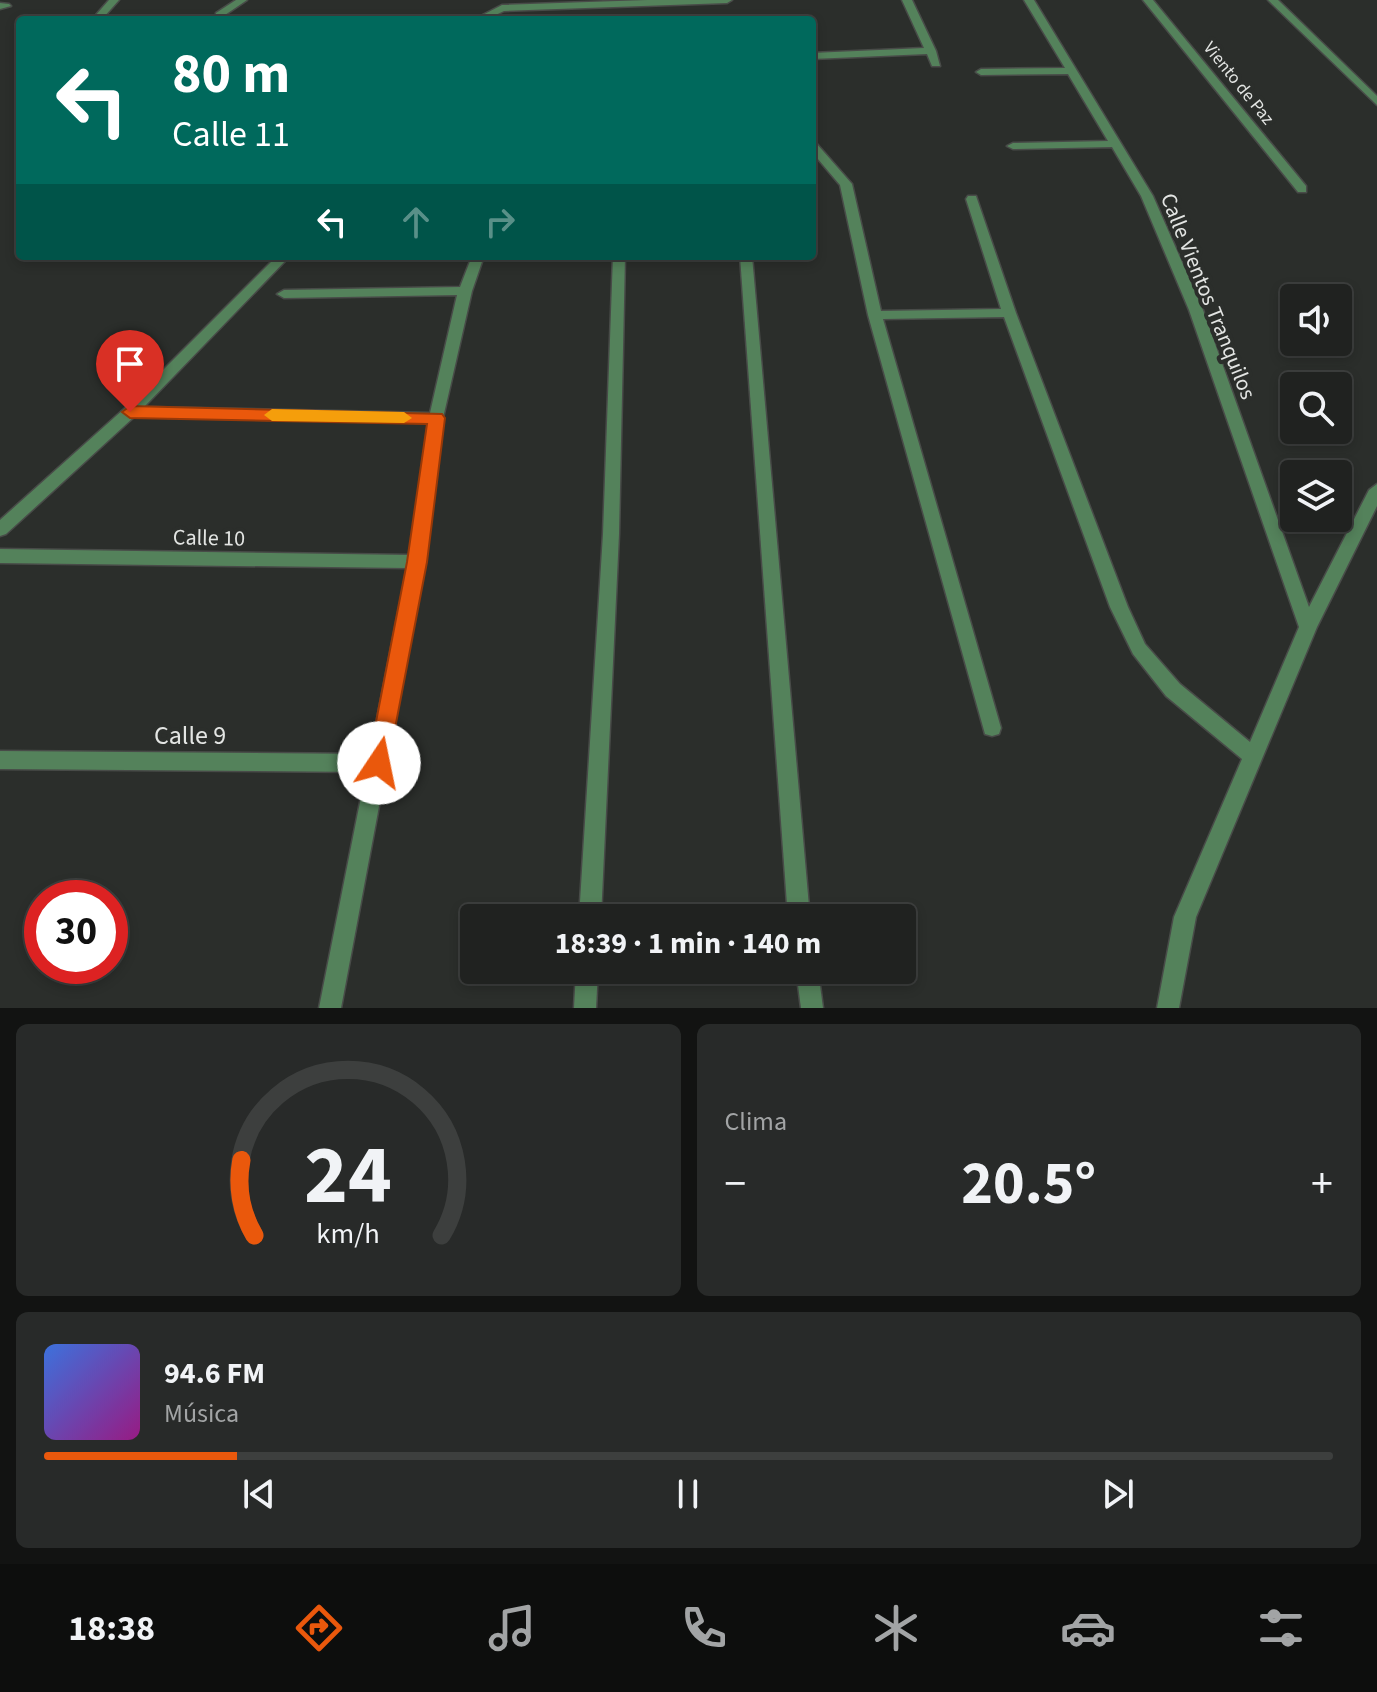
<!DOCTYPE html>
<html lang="es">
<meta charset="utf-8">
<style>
:root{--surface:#202220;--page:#282a29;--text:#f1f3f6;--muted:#a2a4a5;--line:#3d3f3e;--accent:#ea580c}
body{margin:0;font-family:"Source Sans 3",sans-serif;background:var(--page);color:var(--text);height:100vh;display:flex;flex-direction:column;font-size:30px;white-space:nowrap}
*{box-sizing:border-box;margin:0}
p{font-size:26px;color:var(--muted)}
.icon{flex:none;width:44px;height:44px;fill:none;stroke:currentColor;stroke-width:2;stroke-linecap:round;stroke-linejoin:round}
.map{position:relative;height:1008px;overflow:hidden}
.details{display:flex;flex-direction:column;gap:16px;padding:16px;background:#121312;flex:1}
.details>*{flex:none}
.hud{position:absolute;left:16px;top:16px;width:800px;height:244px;border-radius:8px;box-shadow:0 4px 12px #0003,0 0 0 2px var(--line);background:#00695c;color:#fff;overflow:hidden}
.fabs{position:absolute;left:1280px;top:284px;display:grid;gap:16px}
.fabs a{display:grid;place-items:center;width:72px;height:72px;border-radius:8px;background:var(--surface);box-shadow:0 4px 12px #0003,0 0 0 2px var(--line);font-size:40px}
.speed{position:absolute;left:24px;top:880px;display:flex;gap:16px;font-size:40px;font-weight:700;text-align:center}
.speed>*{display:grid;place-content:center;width:104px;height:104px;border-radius:50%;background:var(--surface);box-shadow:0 4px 12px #0003,0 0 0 2px var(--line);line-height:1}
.speed .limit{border:12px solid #d22;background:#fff;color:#111}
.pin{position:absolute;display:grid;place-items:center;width:68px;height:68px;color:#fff;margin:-82px -34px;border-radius:50% 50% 50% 0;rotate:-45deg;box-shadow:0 0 8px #0007}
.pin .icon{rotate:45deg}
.me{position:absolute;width:88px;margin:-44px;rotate:11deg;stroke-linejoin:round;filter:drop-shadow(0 0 6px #0008)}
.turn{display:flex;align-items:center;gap:28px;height:168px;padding:0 24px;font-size:36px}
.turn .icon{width:104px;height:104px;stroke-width:2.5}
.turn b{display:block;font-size:56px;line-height:68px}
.lanes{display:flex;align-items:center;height:76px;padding:0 24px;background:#0003;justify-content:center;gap:40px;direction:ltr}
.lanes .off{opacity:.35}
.big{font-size:60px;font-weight:700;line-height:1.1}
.details .widget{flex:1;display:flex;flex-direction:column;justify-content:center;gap:12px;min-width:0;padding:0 28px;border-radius:12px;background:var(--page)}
.details .dial{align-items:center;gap:0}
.dial svg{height:208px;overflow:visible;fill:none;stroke:var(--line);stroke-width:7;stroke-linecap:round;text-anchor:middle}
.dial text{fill:var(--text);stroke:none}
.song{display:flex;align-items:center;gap:24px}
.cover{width:96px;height:96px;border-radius:12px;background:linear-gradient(135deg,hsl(220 70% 55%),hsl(310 70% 35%))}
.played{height:8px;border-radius:4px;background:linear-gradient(90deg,var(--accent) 15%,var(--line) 15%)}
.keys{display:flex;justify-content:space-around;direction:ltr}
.heat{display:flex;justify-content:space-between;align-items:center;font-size:44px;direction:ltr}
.details .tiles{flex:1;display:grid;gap:16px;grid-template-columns:1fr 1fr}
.widget:last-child{grid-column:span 2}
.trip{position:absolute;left:460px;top:904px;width:456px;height:80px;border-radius:8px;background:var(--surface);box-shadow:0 4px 12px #0003,0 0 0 2px var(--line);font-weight:700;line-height:80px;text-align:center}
.dock{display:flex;height:128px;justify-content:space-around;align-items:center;background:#0d0e0d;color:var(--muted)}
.dock .icon{width:56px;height:56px}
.dock .on{color:var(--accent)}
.dock b{font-size:36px;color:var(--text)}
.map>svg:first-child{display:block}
</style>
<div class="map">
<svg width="1377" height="1008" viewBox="0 0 1377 1008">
<rect width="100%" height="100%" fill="#2b2e2b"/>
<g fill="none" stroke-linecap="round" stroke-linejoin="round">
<g stroke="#484b48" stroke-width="3">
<g id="minor">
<path d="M109,0H119L103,18H97L95,16Z"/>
<path d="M236,0H247L222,17H216V13Z"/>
<path d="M647,0H732L727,3L504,11L485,20H473L502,5Z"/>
<path d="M902,0H912L936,51L940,66H932L927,54L812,59V53L924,48Z"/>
<path d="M1024,0H1034L1153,196L1203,310L1309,607L1369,490L1377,484V506L1317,627L1196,917L1179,1008H1157L1174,917L1242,759L1166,696L1133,654L1110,607L1004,317L883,319L1001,728L999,734L992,736L985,734L868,315L840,185L812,152V142L816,143L852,184L881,311L1001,309L966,199L968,196H976L1016,313L1128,607L1145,644L1180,684L1250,742L1299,627L1189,310L1141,196L1112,147L1013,149L1007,146L1013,143L1108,141L1068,74L981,75L976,72L981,69L1065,68Z"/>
<path d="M1143,0H1153L1306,186V192H1298Z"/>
<path d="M1268,0H1278L1377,96V105Z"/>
<path d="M0,3L9,4L11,6L0,9Z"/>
<path d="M277,256H290L144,407L430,413L457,295L284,298L277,294L284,290L460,287L472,256H484L472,291L443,418L425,562L341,1008H319L366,772L0,769V751L370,754L407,568L0,563V549L410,555L428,423L134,417L6,534L0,536V520L125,408Z"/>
<path d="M613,256H625L619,534L601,918H579L603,534Z"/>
<path d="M740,256H752L810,918H788Z"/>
<path d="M576,970H598L596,1008H574Z"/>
<path d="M796,970H818L823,1008H801Z"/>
</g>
</g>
<use href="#minor" fill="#54825b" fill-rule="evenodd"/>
</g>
<path fill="#ea580c" stroke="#983908" stroke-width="2" d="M130,406L442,414L445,418L427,562L387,770L379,773L372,770L368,763L407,562L427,424L130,418L122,412Z"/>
<path fill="#f59e0b" d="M272,409L404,412L412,418L404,423L272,421L264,415Z"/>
<g text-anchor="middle" stroke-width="8" stroke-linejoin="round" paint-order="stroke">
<g font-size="18" fill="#e3e5e3" stroke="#2b2e2b">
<text transform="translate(1239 83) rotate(51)" y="6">Viento de Paz</text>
</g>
<g font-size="22" fill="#e3e5e3" stroke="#2b2e2b">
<text transform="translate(1209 296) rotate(68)" y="8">Calle Vientos Tranquilos</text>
<text transform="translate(209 537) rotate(1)" y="8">Calle 10</text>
</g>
<g font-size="26" fill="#e3e5e3" stroke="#2b2e2b">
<text x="190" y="744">Calle 9</text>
</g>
</g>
</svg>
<div class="fabs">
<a><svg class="icon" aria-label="sound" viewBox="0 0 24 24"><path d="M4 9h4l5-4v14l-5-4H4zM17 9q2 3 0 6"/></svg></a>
<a><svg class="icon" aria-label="search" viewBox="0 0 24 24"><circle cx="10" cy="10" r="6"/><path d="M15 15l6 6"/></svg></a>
<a><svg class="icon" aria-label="layers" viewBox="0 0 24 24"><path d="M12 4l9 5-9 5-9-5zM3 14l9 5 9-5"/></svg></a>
</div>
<div class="speed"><div class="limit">30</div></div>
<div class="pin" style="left:130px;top:412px;background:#d93025"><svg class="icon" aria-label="arrive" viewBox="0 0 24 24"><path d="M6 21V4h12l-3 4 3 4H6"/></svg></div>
<svg class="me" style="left:379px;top:763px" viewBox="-20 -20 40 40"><circle r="19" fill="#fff"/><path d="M0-13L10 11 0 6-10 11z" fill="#ea580c"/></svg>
<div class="trip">18:39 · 1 min · 140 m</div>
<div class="hud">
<div class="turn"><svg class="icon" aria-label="left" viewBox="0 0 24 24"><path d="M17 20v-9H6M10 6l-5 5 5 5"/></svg><div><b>80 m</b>Calle 11</div></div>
<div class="lanes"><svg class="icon" aria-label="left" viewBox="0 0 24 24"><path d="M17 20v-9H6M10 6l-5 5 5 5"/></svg><svg class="icon off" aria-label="ahead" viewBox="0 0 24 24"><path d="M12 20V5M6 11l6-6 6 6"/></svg><svg class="icon off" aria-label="right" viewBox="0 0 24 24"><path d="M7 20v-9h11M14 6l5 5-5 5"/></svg></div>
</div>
</div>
<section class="details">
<div class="tiles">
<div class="widget dial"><svg viewBox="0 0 100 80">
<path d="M14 69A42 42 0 1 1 86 69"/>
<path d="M14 69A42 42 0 0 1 9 40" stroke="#ea580c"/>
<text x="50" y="56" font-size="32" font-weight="700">24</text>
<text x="50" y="72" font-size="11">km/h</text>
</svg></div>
<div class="widget"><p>Clima</p>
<div class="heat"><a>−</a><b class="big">20.5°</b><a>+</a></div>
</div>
<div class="widget">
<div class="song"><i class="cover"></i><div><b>94.6 FM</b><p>Música</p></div></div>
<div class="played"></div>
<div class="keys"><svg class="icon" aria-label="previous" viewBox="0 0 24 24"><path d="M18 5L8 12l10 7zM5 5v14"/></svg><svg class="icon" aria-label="pause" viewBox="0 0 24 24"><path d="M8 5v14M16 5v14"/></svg><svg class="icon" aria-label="next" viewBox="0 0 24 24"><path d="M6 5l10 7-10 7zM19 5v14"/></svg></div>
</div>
</div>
</section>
<nav class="dock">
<b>18:38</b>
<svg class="icon on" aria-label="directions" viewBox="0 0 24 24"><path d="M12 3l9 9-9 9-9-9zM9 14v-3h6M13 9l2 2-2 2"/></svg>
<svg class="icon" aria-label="music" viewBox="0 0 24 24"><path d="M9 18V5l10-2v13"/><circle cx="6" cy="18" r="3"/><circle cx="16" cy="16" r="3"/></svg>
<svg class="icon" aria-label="phone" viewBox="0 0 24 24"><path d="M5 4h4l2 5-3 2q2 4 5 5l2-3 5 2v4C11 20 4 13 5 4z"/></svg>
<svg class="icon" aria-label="climate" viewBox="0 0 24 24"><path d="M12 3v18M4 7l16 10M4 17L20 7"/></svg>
<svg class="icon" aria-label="car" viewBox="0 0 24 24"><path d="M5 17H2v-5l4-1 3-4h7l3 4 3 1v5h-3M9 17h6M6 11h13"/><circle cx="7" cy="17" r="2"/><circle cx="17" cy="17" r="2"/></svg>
<svg class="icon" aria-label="filters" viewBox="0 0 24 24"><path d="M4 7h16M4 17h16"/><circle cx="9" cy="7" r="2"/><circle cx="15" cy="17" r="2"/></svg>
</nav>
